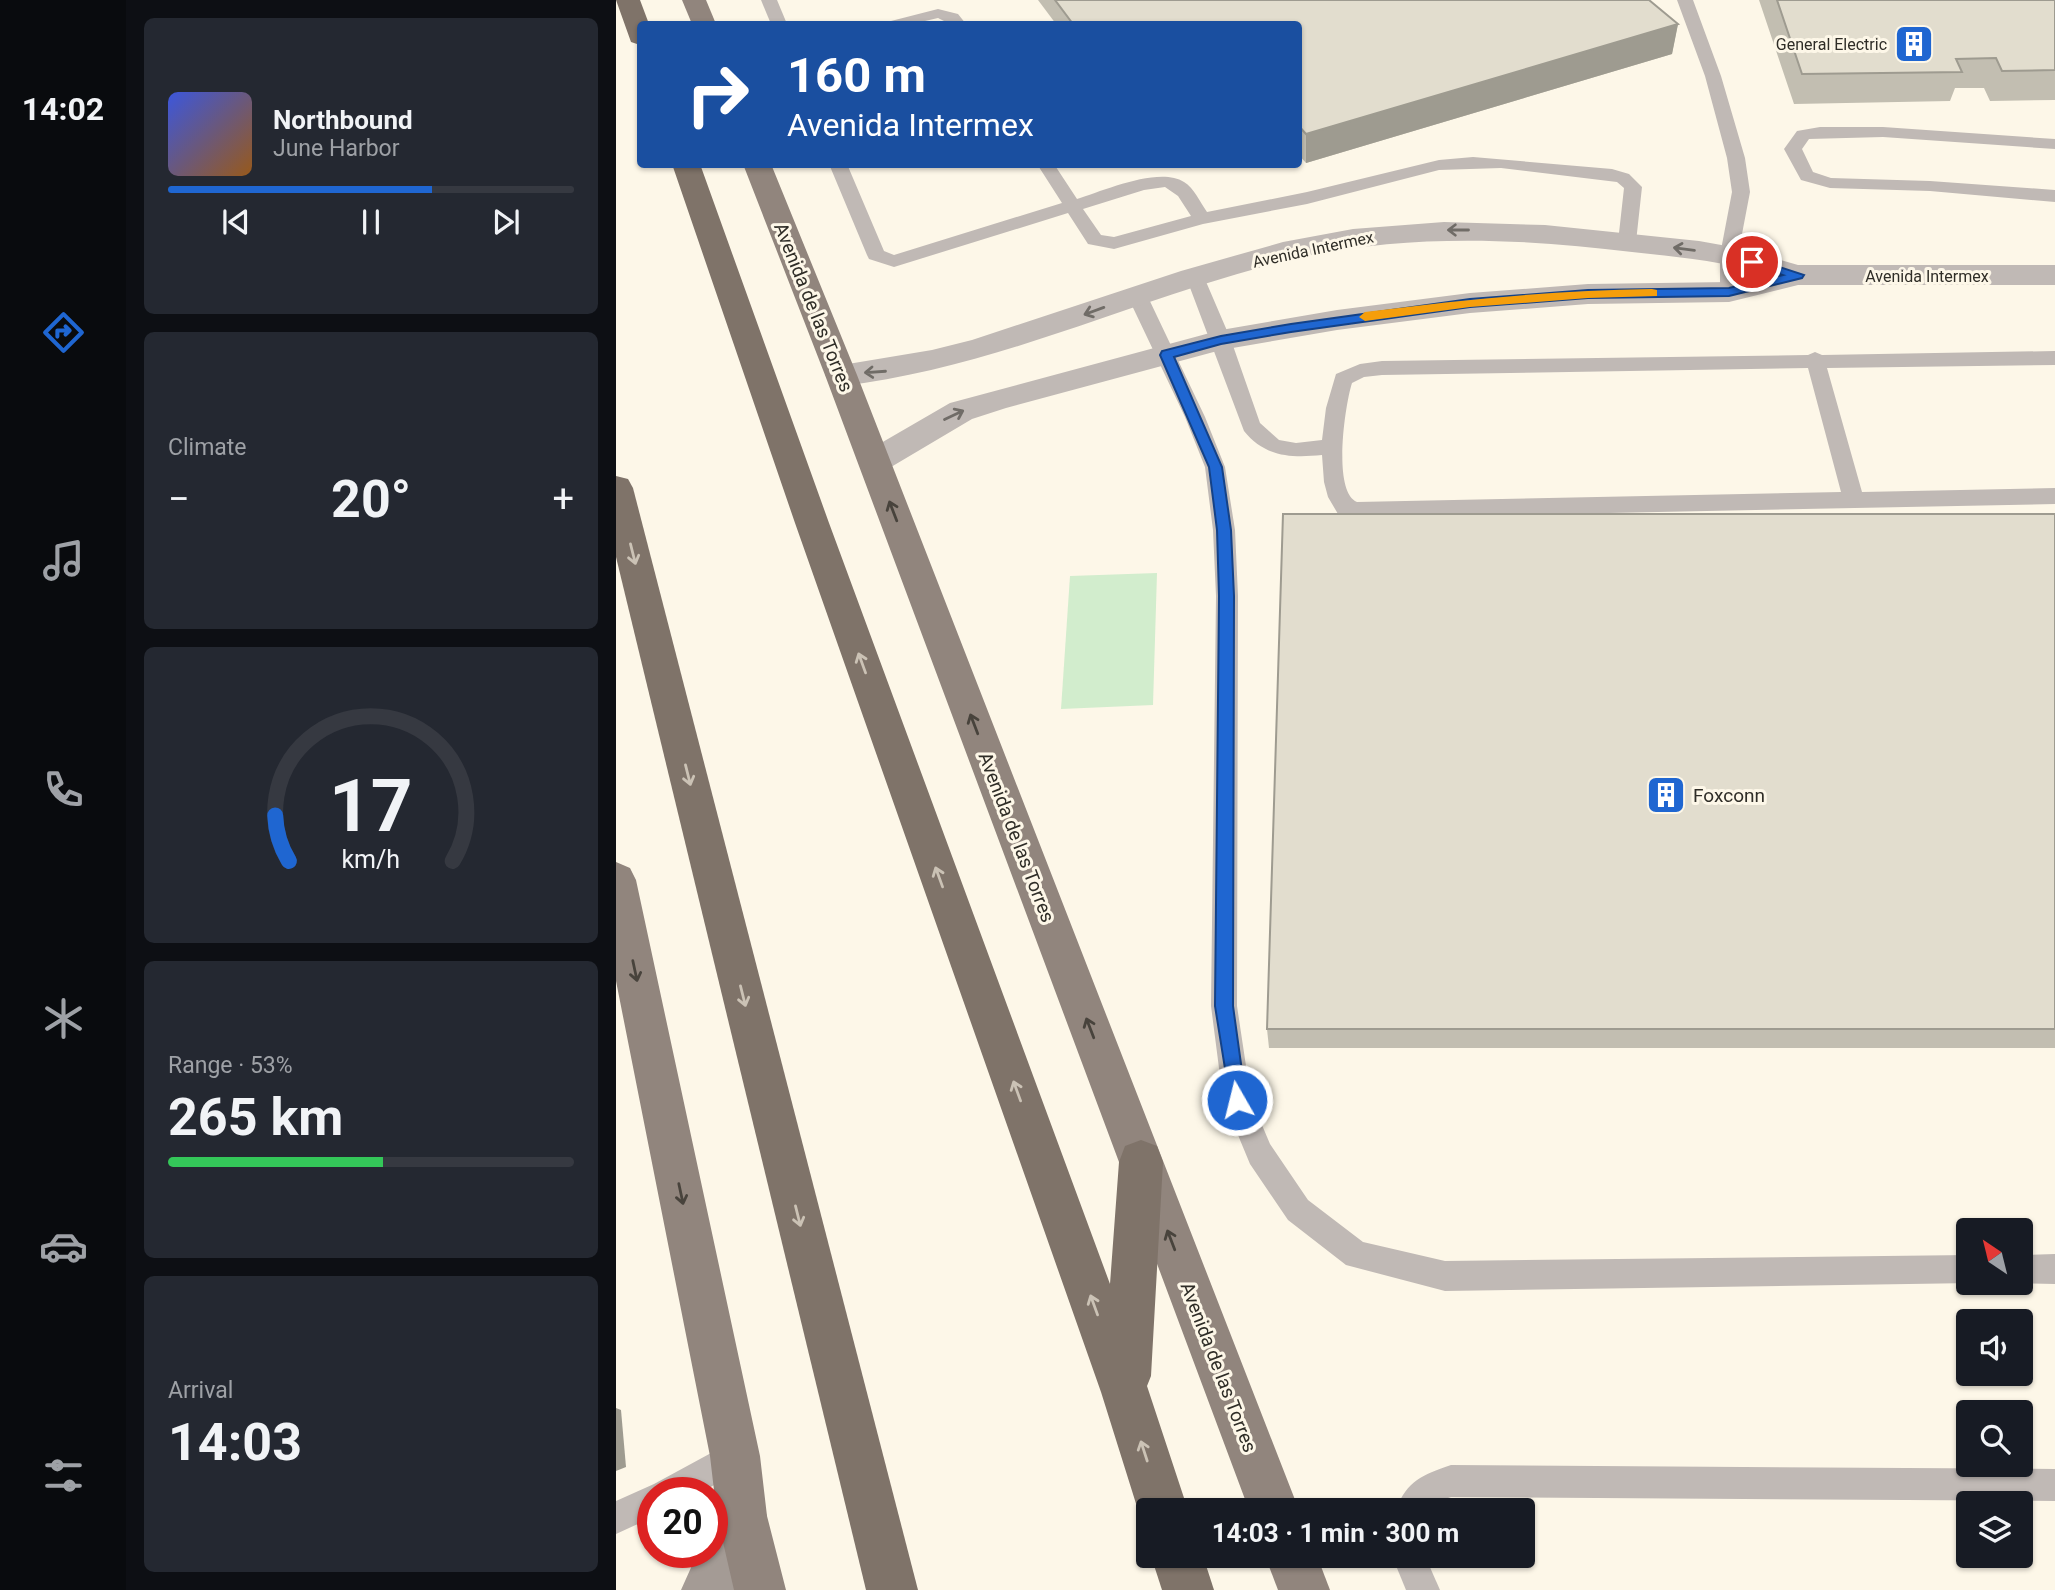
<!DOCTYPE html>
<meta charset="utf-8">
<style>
:root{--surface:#171b24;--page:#242831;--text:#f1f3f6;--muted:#9ea1a6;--line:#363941;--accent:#1f66d1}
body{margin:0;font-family:Roboto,sans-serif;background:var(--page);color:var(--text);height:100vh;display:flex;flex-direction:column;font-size:26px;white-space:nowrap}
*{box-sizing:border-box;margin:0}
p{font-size:23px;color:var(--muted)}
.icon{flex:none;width:38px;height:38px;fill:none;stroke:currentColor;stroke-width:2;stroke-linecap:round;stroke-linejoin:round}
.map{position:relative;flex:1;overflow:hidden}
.panel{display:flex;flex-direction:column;gap:18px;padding:18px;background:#0d0f14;width:490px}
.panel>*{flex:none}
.guide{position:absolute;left:21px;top:21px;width:665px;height:147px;border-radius:7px;box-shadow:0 2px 5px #0004;background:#1a4fa0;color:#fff;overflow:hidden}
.needle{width:46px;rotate:325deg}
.tools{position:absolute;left:1340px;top:1218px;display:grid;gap:14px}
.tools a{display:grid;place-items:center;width:77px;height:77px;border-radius:7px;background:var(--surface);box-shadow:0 2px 5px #0004;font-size:35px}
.speed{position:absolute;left:21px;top:1477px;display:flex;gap:14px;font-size:35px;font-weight:700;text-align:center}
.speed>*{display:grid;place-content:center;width:91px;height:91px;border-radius:50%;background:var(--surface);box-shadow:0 2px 5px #0004;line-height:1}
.speed .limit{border:10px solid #d22;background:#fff;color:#111}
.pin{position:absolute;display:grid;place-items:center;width:60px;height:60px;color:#fff;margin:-30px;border:4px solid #fff;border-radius:50%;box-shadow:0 2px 7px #0007}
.me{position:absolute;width:77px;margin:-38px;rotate:352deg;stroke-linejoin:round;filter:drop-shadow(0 0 5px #0008)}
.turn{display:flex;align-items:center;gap:24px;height:147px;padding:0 35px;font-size:32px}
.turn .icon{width:91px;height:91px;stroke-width:2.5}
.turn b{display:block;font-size:49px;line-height:60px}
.big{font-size:52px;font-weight:700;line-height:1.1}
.panel .card{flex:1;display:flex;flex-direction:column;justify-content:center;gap:10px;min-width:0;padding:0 24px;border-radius:10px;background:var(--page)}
.panel .dial{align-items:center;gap:0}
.dial svg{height:182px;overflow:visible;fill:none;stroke:var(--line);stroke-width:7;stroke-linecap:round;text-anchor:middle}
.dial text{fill:var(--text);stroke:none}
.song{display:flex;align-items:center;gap:21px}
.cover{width:84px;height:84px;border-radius:10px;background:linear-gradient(135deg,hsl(230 70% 55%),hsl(30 70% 35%))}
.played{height:7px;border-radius:4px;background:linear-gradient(90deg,var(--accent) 65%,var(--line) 65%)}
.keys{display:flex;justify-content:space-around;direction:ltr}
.heat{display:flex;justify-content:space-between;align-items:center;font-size:38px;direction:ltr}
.charge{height:10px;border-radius:5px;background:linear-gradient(90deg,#34c759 53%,var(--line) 0)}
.trip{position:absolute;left:520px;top:1498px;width:399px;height:70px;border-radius:7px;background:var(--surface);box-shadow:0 2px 5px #0004;font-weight:700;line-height:70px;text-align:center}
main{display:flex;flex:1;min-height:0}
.tabs{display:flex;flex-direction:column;width:126px;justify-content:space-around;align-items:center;background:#090b0e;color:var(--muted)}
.tabs .icon{width:49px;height:49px}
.tabs .current{color:var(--accent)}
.tabs b{font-size:32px;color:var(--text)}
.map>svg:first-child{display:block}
</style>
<main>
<nav class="tabs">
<b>14:02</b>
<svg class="icon current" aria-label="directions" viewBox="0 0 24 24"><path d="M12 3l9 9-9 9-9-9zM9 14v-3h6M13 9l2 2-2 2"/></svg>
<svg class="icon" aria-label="music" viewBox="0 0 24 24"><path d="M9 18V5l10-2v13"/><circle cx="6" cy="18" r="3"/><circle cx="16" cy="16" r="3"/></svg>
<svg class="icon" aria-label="phone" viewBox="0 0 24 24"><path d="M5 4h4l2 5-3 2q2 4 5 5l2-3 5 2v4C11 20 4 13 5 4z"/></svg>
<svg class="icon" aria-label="climate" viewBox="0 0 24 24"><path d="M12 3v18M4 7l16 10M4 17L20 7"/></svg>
<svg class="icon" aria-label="car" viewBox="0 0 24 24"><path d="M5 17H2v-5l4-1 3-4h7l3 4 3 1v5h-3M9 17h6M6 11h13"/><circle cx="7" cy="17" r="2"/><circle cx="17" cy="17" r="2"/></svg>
<svg class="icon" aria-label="filters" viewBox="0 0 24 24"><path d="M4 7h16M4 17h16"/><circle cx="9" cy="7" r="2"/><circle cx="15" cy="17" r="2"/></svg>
</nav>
<section class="panel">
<div class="card">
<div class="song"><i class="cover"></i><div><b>Northbound</b><p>June Harbor</p></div></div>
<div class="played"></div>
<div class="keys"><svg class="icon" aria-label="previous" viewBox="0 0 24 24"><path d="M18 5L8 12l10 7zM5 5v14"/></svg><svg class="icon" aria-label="pause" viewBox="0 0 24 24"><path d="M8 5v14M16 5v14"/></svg><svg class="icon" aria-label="next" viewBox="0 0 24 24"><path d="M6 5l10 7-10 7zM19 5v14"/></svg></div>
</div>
<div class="card"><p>Climate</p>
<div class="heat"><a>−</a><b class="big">20°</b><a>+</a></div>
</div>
<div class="card dial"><svg viewBox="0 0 100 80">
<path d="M14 69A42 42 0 1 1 86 69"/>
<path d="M14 69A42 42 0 0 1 8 49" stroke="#1f66d1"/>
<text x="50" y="56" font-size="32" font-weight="700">17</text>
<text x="50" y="72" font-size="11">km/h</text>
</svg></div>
<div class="card"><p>Range · 53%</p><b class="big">265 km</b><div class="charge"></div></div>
<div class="card"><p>Arrival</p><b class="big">14:03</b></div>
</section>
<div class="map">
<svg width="1439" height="1590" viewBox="0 0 1439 1590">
<rect width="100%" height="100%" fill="#fdf7e8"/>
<path fill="#d2edcd" d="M541,573L537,705L445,709L454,576Z"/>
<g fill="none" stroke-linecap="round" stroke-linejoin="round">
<g fill="#c0b9b5" fill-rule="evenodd">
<path d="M145,0H161L171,24H155Z"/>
<path d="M1061,0H1077L1105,76L1129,158L1134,192L1122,255V292L1120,296H1106L1104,292V255L1116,192L1111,158L1089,76Z"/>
<path d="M322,9L342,14L350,24H334L322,18L296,24H273L275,21Z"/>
<path d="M1204,127H1267L1439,139V149L1267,137L1193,139L1186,149L1197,172L1215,178L1314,181L1439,190V202L1314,191L1214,188L1185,180L1168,149L1181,131Z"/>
<path d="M857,157L996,169L1013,174L1026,187L1020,242L1011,248L1002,242L1008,188L1001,182L885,168L823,170L691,204L587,224L498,249L472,244L452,213L278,267L253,259L251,255L213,164H231L268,251L278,255L446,203L421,164H438L461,199C487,191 543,166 568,182C578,188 584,202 591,212L691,192L823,160ZM549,187L562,196L575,216L498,237L485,235L467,209L528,190Z"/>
<path d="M579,271L586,273L588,277L615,340L644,423L663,440L680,443L706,440L710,408L720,374L744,364L766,361L1192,355L1199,352L1206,355L1439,351V365L1211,368L1246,492L1439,488V504L741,518L722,514L712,497L708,482L706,455C675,458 649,457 628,431L570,277L572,273ZM1192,368L1225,492L741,502C716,492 729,405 736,383L748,377L766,375Z"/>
<path d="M521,289L528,291L531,295L589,417L609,467L619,530L622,596L621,1006L635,1099L654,1144L692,1200L747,1242L829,1261L1353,1255V1283H1358L829,1291L730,1265L672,1220L634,1164L607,1099L595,1006L600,596L597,530L589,467L569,417L511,295L514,291Z"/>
<path d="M1439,1254V1284L1400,1283H1405V1255Z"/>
<path d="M119,1440L130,1445L135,1456L130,1467L84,1493H37V1517L0,1534V1501L38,1484Z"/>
<path d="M835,1465L1439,1469V1501L835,1497L823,1501L816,1510H780C791,1480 807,1475 835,1465Z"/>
<path d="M776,1556H809L824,1590H790Z"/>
</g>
<path fill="#c0b9b5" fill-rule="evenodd" d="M828,222L929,225L1083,241L1122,248L1182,265H1439V285H1182L1113,302L972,304L854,313L721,330L605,350L390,408L356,419L270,470L258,474L246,470L242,462L246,454L334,403L605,330L721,310L854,293L972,284L1113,282L1146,274C1104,260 1060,257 1016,252C894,237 772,233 653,265C507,304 377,368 225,386L214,383L209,375L214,367L316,350L356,340L565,271L667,242L737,229Z"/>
<path fill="#a49b95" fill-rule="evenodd" d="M126,1491L144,1498L151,1516L118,1590H65L82,1552H96V1522L108,1498Z"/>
<g fill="#91857d" fill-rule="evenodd">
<path d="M66,0H90L100,24H76Z"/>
<path d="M127,164H155L241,375L683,1510H633L209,375Z"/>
<path d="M0,862L14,868L20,880L144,1456L151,1516L170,1590H118L101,1516L94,1456L0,981Z"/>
<path d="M649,1556H701L714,1590H662Z"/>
</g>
<g fill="#7f7369" fill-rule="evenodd">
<path d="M0,0H24L33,24H24V45L15,42Z"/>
<path d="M56,164H84L213,523L494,1284L503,1162L509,1146L525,1140L541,1146L547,1162L535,1376L531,1386L572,1510H532V1529L522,1510L485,1392L179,523Z"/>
<path d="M0,476L12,479L17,488L302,1590H250L0,557Z"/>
<path d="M535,1556H587L598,1590H546Z"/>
</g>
</g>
<g fill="#c2beb1">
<path d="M422,0H1033L1062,24L1056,54L690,163L682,154V24H440Z"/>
<path d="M1143,0H1439V100L1374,101L1368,88H1339L1334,101L1178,104Z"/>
<path d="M1439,514V1048H653L651,1029Z"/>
</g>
<g fill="#9e9b90">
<path d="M1062,24L1056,54L690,163V134Z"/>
<path d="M0,1408L5,1410L10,1467L0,1471Z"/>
</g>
<g fill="#e2ddce" stroke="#9e9b90" stroke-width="2">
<path d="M439,0H1033L1062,24L690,134L682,125V24H457Z"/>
<path d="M1161,0H1439V70L1386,71L1380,58L1340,59L1346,72L1186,74Z"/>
<path d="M667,514H1439V1029H651Z"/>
</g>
<defs><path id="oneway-shaft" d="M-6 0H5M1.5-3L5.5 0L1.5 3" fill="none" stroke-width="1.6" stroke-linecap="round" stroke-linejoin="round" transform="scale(1.75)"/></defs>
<g stroke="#706c67">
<use href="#oneway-shaft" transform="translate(842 230) rotate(-180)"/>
<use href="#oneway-shaft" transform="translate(1068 249) rotate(-173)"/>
<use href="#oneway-shaft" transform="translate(478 311) rotate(160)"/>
<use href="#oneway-shaft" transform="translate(259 372) rotate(176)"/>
<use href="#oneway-shaft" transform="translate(338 415) rotate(-25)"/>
</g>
<g stroke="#48433c">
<use href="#oneway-shaft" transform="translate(277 511) rotate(-111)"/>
<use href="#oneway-shaft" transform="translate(358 724) rotate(-111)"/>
<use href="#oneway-shaft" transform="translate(19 971) rotate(78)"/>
<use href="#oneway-shaft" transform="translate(474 1028) rotate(-111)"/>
<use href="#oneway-shaft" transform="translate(65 1194) rotate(78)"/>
<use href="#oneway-shaft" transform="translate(555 1240) rotate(-111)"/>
</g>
<g stroke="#cbc2b5">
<use href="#oneway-shaft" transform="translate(17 554) rotate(76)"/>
<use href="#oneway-shaft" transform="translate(246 663) rotate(-110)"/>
<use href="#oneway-shaft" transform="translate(72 775) rotate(76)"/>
<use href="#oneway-shaft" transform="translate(323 877) rotate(-110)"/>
<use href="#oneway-shaft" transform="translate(127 996) rotate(76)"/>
<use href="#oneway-shaft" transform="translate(401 1091) rotate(-110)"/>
<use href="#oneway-shaft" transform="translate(182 1216) rotate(76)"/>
<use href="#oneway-shaft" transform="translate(478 1305) rotate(-110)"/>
<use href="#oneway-shaft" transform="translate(528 1451) rotate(-108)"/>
</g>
<path fill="#1f66d1" stroke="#144288" stroke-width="2" d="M1136,258L1188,275L1186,278L1113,296L972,298L854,307L675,332L605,344L558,357L606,467L615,530L618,596L617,1006L630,1100L628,1106L621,1108L615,1106L599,1006L603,596L601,530L593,467L544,355L546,351L605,336L675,324L854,299L972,290L1113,288L1167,275L1132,264V259Z"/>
<path fill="#f59e0b" d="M1036,289L1041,290V296L972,298L854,307L749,321L743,317L749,312C845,300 940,290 1036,289Z"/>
<defs>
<g id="building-square" transform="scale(2.0125)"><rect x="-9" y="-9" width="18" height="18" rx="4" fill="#1f66d1" stroke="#fdf7e8"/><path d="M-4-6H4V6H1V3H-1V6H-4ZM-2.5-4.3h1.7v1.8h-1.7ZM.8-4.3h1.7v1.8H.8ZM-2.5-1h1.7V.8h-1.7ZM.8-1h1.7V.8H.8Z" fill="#fff"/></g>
</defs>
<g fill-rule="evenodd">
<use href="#building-square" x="1298" y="44"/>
<use href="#building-square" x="1050" y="795"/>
</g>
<g text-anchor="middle" stroke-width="6" stroke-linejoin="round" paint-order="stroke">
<g font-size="16" fill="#2f2d27" stroke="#fdf7e8" text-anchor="end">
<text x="1271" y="50">General Electric</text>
</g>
<g font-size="16" fill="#2f2d27" stroke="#fdf7e8">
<text transform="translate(697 249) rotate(-12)" y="6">Avenida Intermex</text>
<text x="1311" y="282">Avenida Intermex</text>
</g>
<g font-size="19" fill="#2f2d27" stroke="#fdf7e8">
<text transform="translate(198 307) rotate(68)" y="7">Avenida de las Torres</text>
<text transform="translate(401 837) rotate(69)" y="7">Avenida de las Torres</text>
<text transform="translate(603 1367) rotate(69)" y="7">Avenida de las Torres</text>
</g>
<g font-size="19" fill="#2f2d27" stroke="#fdf7e8" text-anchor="start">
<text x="1077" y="802">Foxconn</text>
</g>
</g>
</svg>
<div class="tools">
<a><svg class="needle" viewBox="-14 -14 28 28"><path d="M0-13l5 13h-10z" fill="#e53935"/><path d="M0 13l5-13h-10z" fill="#9ea1a6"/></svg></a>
<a><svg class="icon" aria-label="sound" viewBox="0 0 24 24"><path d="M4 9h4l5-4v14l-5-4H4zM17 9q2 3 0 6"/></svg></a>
<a><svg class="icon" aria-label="search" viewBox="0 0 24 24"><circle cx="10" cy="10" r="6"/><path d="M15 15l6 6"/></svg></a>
<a><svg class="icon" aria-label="layers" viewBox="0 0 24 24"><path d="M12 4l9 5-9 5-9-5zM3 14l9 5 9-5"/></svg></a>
</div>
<div class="speed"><div class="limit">20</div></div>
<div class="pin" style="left:1136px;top:262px;background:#d93025"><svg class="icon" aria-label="arrive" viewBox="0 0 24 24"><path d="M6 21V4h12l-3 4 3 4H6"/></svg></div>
<svg class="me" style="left:621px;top:1100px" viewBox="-20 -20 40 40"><circle r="17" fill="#1f66d1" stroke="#fff" stroke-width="3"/><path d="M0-11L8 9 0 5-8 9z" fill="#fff"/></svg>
<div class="trip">14:03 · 1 min · 300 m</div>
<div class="guide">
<div class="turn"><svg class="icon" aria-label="right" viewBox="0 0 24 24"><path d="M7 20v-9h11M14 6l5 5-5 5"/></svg><div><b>160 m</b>Avenida Intermex</div></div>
</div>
</div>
</main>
